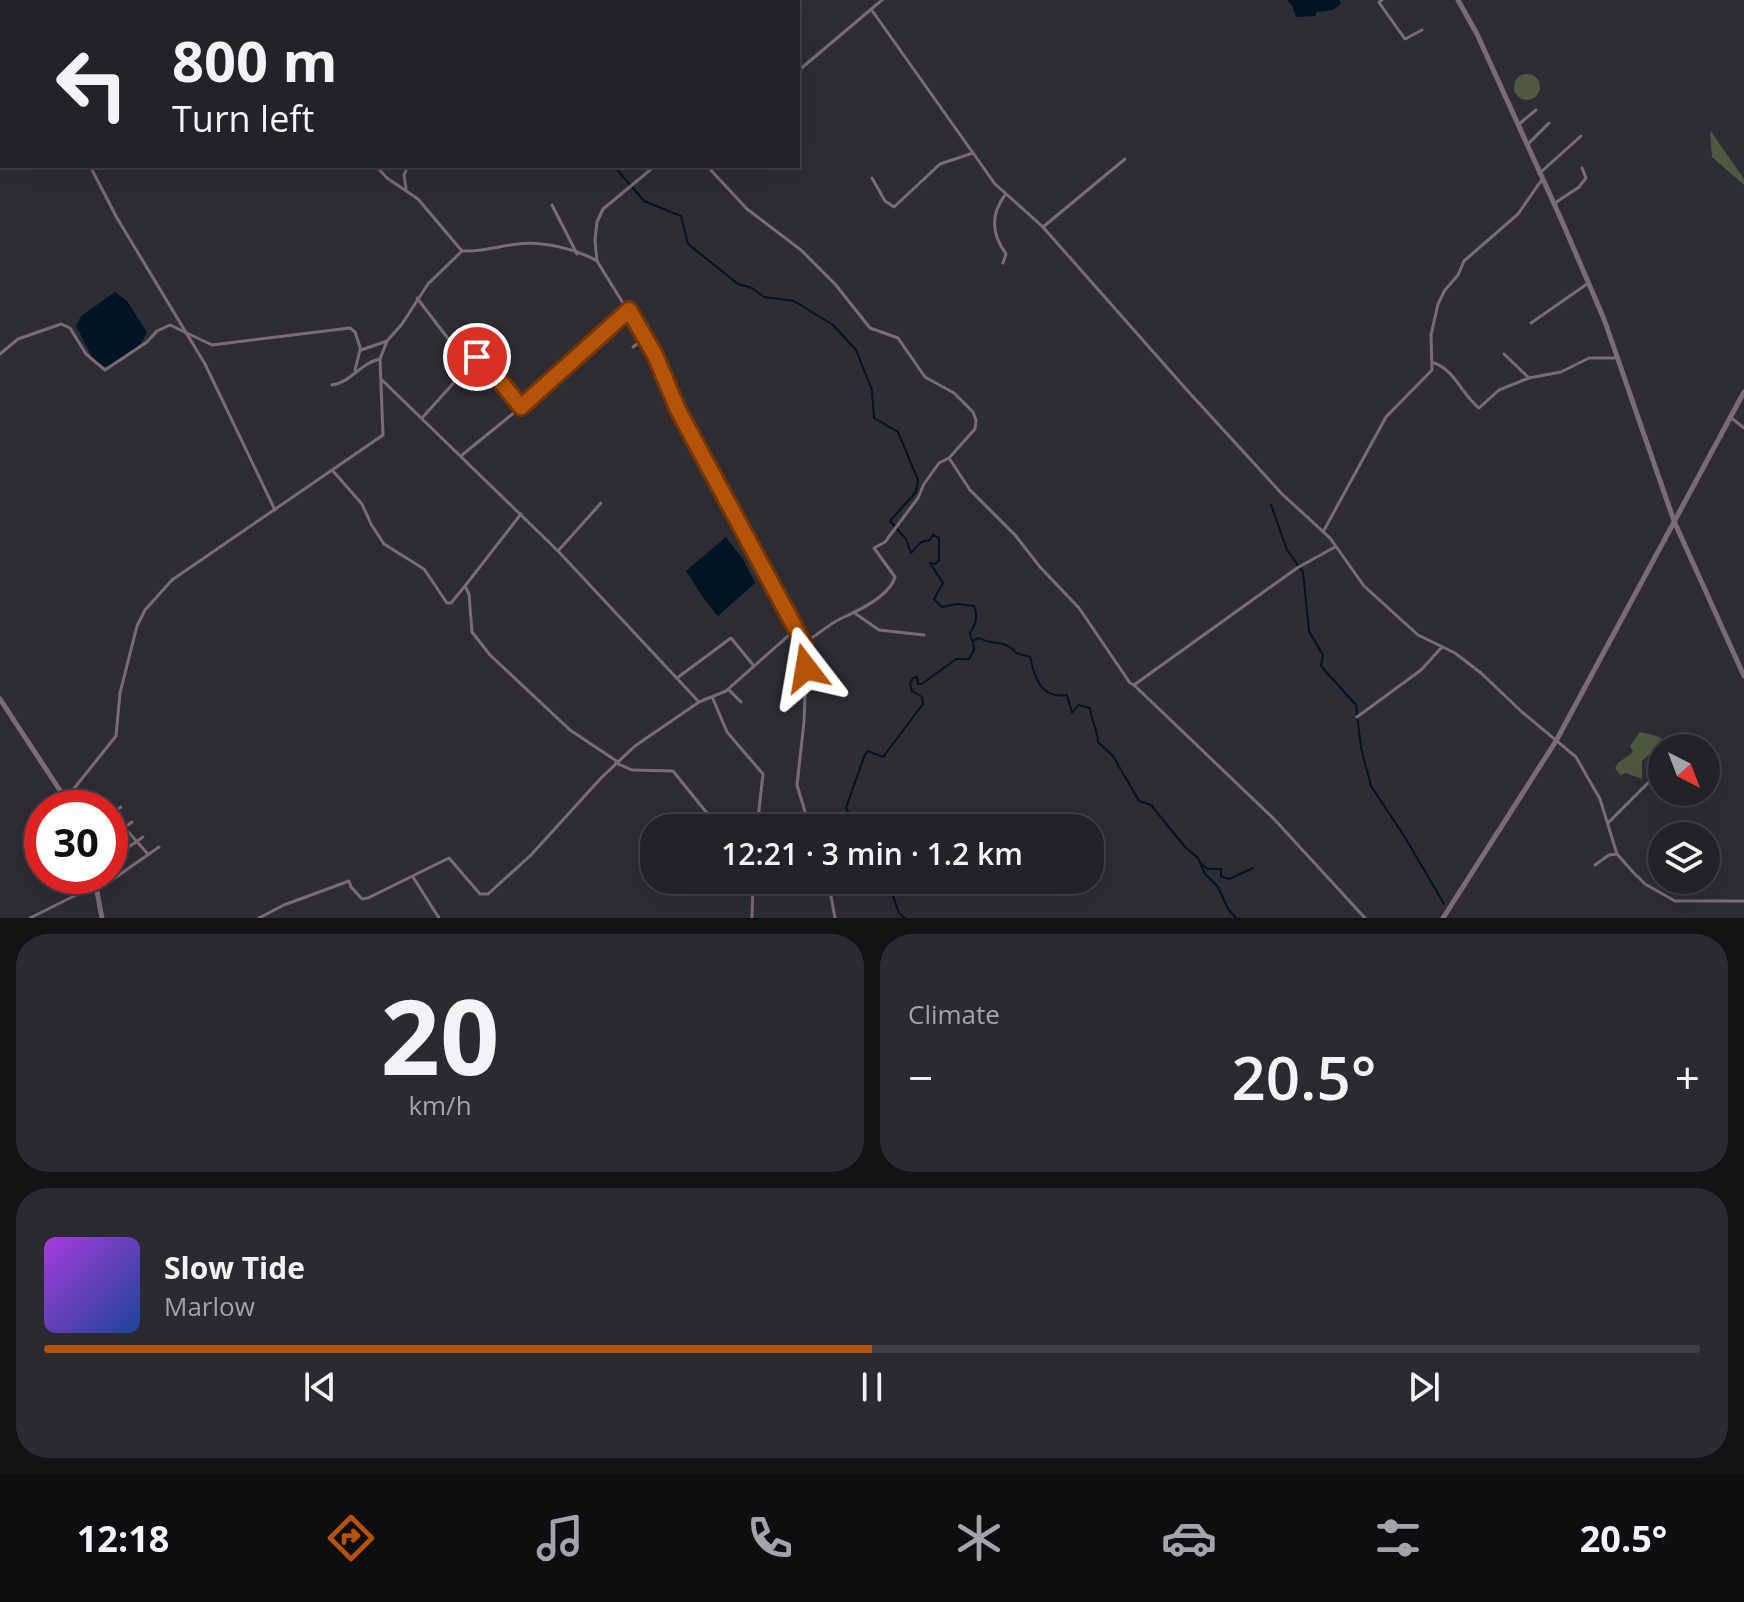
<!DOCTYPE html>
<meta charset="utf-8">
<style>
:root{--surface:#222227;--page:#2a2a2f;--text:#f1f3f6;--muted:#a2a4a7;--line:#3f3f44;--accent:#b45309}
body{margin:0;font-family:"Open Sans",sans-serif;background:var(--page);color:var(--text);height:100vh;display:flex;flex-direction:column;font-size:30px;white-space:nowrap}
*{box-sizing:border-box;margin:0}
p{font-size:26px;color:var(--muted)}
.icon{flex:none;width:44px;height:44px;fill:none;stroke:currentColor;stroke-width:2;stroke-linecap:round;stroke-linejoin:round}
.map{position:relative;height:918px;overflow:hidden}
.drawer{display:flex;flex-direction:column;gap:16px;padding:16px;background:#131315;flex:1}
.drawer>*{flex:none}
.top-card{position:absolute;left:0px;top:0px;width:800px;height:168px;box-shadow:0 8px 32px #0002,0 0 0 2px var(--line);background:#222227;color:var(--text);overflow:hidden}
.needle{width:52px;rotate:138deg}
.fabs{position:absolute;left:1648px;top:734px;display:grid;gap:16px}
.fabs a{display:grid;place-items:center;width:72px;height:72px;border-radius:50%;background:var(--surface);box-shadow:0 8px 32px #0002,0 0 0 2px var(--line);font-size:40px}
.speed{position:absolute;left:24px;top:790px;display:flex;gap:16px;font-size:40px;font-weight:700;text-align:center}
.speed>*{display:grid;place-content:center;width:104px;height:104px;border-radius:50%;background:var(--surface);box-shadow:0 8px 32px #0002,0 0 0 2px var(--line);line-height:1}
.speed .limit{border:12px solid #d22;background:#fff;color:#111}
.pin{position:absolute;display:grid;place-items:center;width:68px;height:68px;color:#fff;margin:-34px;border:4px solid #fff;border-radius:50%;box-shadow:0 2px 8px #0007}
.me{position:absolute;width:88px;margin:-44px;rotate:346deg;stroke-linejoin:round;filter:drop-shadow(0 0 6px #0008)}
.turn{display:flex;align-items:center;gap:28px;height:168px;padding:0 40px;font-size:36px}
.turn .icon{width:104px;height:104px;stroke-width:2.5}
.turn b{display:block;font-size:56px;line-height:68px}
.big{font-size:60px;font-weight:600;line-height:1.1}
.drawer .widget{flex:1;display:flex;flex-direction:column;justify-content:center;gap:12px;min-width:0;padding:0 28px;border-radius:32px;background:var(--page)}
.drawer .dial{align-items:center;gap:0}
.dial b{font-size:104px;line-height:1}
.song{display:flex;align-items:center;gap:24px}
.cover{width:96px;height:96px;border-radius:12px;background:linear-gradient(135deg,hsl(280 70% 55%),hsl(220 70% 35%))}
.played{height:8px;border-radius:4px;background:linear-gradient(90deg,var(--accent) 50%,var(--line) 50%)}
.keys{display:flex;justify-content:space-around;direction:ltr}
.heat{display:flex;justify-content:space-between;align-items:center;font-size:44px;direction:ltr}
.drawer .tiles{flex:1;display:grid;gap:16px;grid-template-columns:1fr 1fr}
.widget:last-child{grid-column:span 2}
.trip{position:absolute;left:640px;top:814px;width:464px;height:80px;border-radius:32px;background:var(--surface);box-shadow:0 8px 32px #0002,0 0 0 2px var(--line);font-weight:600;line-height:80px;text-align:center}
.dock{display:flex;height:128px;justify-content:space-around;align-items:center;background:#0e0e10;color:var(--muted)}
.dock .icon{width:56px;height:56px}
.dock .selected{color:var(--accent)}
.dock b{font-size:36px;color:var(--text)}
.map>svg:first-child{display:block}
</style>
<div class="map">
<svg width="1744" height="918" viewBox="0 0 1744 918">
<rect width="100%" height="100%" fill="#2e2d34"/>
<g fill="#4e5940">
<circle cx="1527" cy="87" r="13"/>
<path d="M1710,130L1744,179V185L1712,157Z"/>
<path d="M1640,732C1652,735 1663,735 1669,748L1662,744L1642,761V779L1626,773L1620,775L1615,768L1618,763L1633,752L1630,746Z"/>
</g>
<g fill="#001425">
<path d="M1287,0H1339L1341,4L1333,10L1317,12L1315,16L1296,17L1292,5Z"/>
<path d="M115,292L127,301L147,332C142,347 120,363 105,367L93,359L76,326L81,316Z"/>
<path d="M726,537L743,559L755,583L718,616L704,599L686,571Z"/>
</g>
<g fill="none" stroke-linecap="round" stroke-linejoin="round">
<g stroke="#001425" stroke-width="2">
<path d="M502,0L503,2"/>
<path d="M614,166L644,201L681,216L688,244L738,284L752,288L764,297L794,301L833,325L856,350L872,390L874,418L898,432L918,480L916,492L890,521L906,539L911,553L921,542L930,540L933,535L939,538V560L935,564L930,563L943,583L934,599L942,607L958,604L974,606C978,617 976,623 970,633L972,641L979,638C991,645 1007,640 1016,653L1030,657C1035,679 1041,699 1067,695L1072,713L1078,705L1090,708C1091,721 1098,730 1098,742L1113,756L1139,801L1151,805L1185,847L1198,858L1205,874L1218,887L1228,909L1236,918"/>
<path d="M1271,505L1287,550L1303,572L1309,631L1323,655L1321,666L1356,705L1361,748L1371,786L1406,839L1444,904"/>
<path d="M880,828L873,821L850,815L846,808L865,754L868,751L883,757L923,704L922,697L912,691L910,684L913,678L917,677L918,684H922L956,659H969L974,650L973,642"/>
<path d="M1200,863L1208,869H1221V876L1229,879L1253,868"/>
<path d="M901,880L905,884L892,893L899,913L905,918"/>
</g>
<g stroke="#7b6b76" stroke-width="3">
<path d="M264,0L266,2"/>
<path d="M370,0L372,2"/>
<path d="M628,0V2"/>
<path d="M726,0L728,2"/>
<path d="M1382,0L1379,2L1380,4L1405,39L1422,30"/>
<path d="M279,2L280,0"/>
<path d="M0,5L2,9"/>
<path d="M871,9L995,184L1042,226L1186,389L1282,494L1330,538L1364,586L1418,635L1455,653L1481,673L1522,712L1576,757L1600,799L1617,854L1632,871L1645,884L1675,901H1744"/>
<path d="M798,71L882,0"/>
<path d="M1519,124L1536,110"/>
<path d="M1528,144L1549,123"/>
<path d="M90,166L117,218L205,364L275,510"/>
<path d="M376,166L387,178L418,199L462,251C482,252 498,246 518,244C543,241 576,249 597,261"/>
<path d="M655,166L603,209L597,222L595,240L597,261L655,355L678,410L804,644L806,668L804,722L797,785L810,828"/>
<path d="M707,166L747,209L801,250L835,284L870,328L898,338L925,377L954,393L973,412L976,420L975,429L949,458L939,463L924,484L918,498L885,542L874,548L895,577C890,596 858,611 842,618C829,624 817,635 805,643"/>
<path d="M1541,172L1581,136"/>
<path d="M872,178L885,201L894,207L940,164L973,153"/>
<path d="M406,189L404,175L408,166"/>
<path d="M1555,203L1579,187L1586,178L1582,168"/>
<path d="M552,205L577,254"/>
<path d="M1043,227L1125,159"/>
<path d="M1003,263L1006,254C992,235 990,215 1005,195"/>
<path d="M417,298L469,366L422,418"/>
<path d="M1531,323L1587,284"/>
<path d="M633,347L645,338"/>
<path d="M0,354L18,339L61,324L70,328L86,354L105,370L147,342L157,331L170,325L212,345L350,328L355,332L361,350L387,341"/>
<path d="M1504,354L1529,378"/>
<path d="M1434,363C1455,370 1462,395 1479,408L1499,390L1529,378L1561,372L1589,358H1617"/>
<path d="M469,366L477,357L482,359L521,407L629,310"/>
<path d="M355,370L360,350"/>
<path d="M382,380L558,551L699,702"/>
<path d="M332,385C352,382 360,363 380,359"/>
<path d="M1730,417L1744,428"/>
<path d="M462,455L521,407"/>
<path d="M949,458L970,490L1015,535L1040,567L1079,608L1130,683L1134,685L1297,568L1335,547"/>
<path d="M333,471L362,504L371,524L384,544L424,569L447,603H451L465,586L469,594L472,632L490,655L570,730L618,762"/>
<path d="M1323,532L1386,417L1432,370L1431,335L1438,304L1445,290L1458,275L1464,261L1518,214L1543,178"/>
<path d="M558,551L601,503"/>
<path d="M465,586L521,514"/>
<path d="M856,614L879,630L924,635"/>
<path d="M677,678L731,638L754,666"/>
<path d="M1134,685L1274,819L1365,918"/>
<path d="M728,689L741,702"/>
<path d="M713,699L727,732L763,774L757,828"/>
<path d="M1357,717L1421,670L1442,647"/>
<path d="M616,763L632,770L673,771L719,828"/>
<path d="M64,801L116,736L120,693L137,626L145,610L172,580L383,435L380,359L387,341L402,324L428,284L462,251"/>
<path d="M114,813L124,827L147,853"/>
<path d="M110,816L121,807"/>
<path d="M1608,823L1662,769"/>
<path d="M718,826L735,814"/>
<path d="M110,838L132,822"/>
<path d="M110,860L143,837"/>
<path d="M1595,865L1609,855L1617,854"/>
<path d="M413,877L439,918"/>
<path d="M828,880L835,918"/>
<path d="M30,918L82,892L102,887L159,847"/>
<path d="M259,918L284,905L349,881L351,887L362,899L368,898L449,858L480,894H488L531,855L601,778L635,746L699,702L726,691L796,629"/>
<path d="M752,918L753,880"/>
</g>
<g stroke="#7b6b76" stroke-width="5">
<path d="M1458,0L1477,34L1561,219L1604,319L1674,521L1744,676"/>
<path d="M0,699L61,792L67,808"/>
<path d="M94,876L102,918"/>
<path d="M1443,918L1556,741L1744,392"/>
</g>
</g>
<g fill="none" stroke-linecap="round" stroke-linejoin="round">
<g stroke="#753606" stroke-width="20">
<path id="route" d="M477,357L482,359L521,407L629,310L655,355L678,410L804,644L806,668"/>
</g>
<use href="#route" stroke="#b45309" stroke-width="14"/>
</g>
</svg>
<div class="fabs">
<a><svg class="needle" viewBox="-14 -14 28 28"><path d="M0-13l5 13h-10z" fill="#e53935"/><path d="M0 13l5-13h-10z" fill="#a2a4a7"/></svg></a>
<a><svg class="icon" aria-label="layers" viewBox="0 0 24 24"><path d="M12 4l9 5-9 5-9-5zM3 14l9 5 9-5"/></svg></a>
</div>
<div class="speed"><div class="limit">30</div></div>
<div class="pin" style="left:477px;top:357px;background:#d93025"><svg class="icon" aria-label="arrive" viewBox="0 0 24 24"><path d="M6 21V4h12l-3 4 3 4H6"/></svg></div>
<svg class="me" style="left:806px;top:668px" viewBox="-20 -20 40 40"><path d="M0-17L14 15 0 8-14 15z" fill="#b45309" stroke="#fff" stroke-width="4"/></svg>
<div class="trip">12:21 · 3 min · 1.2 km</div>
<div class="top-card">
<div class="turn"><svg class="icon" aria-label="left" viewBox="0 0 24 24"><path d="M17 20v-9H6M10 6l-5 5 5 5"/></svg><div><b>800 m</b>Turn left</div></div>
</div>
</div>
<section class="drawer">
<div class="tiles">
<div class="widget dial"><b>20</b><p>km/h</p></div>
<div class="widget"><p>Climate</p>
<div class="heat"><a>−</a><b class="big">20.5°</b><a>+</a></div>
</div>
<div class="widget">
<div class="song"><i class="cover"></i><div><b>Slow Tide</b><p>Marlow</p></div></div>
<div class="played"></div>
<div class="keys"><svg class="icon" aria-label="previous" viewBox="0 0 24 24"><path d="M18 5L8 12l10 7zM5 5v14"/></svg><svg class="icon" aria-label="pause" viewBox="0 0 24 24"><path d="M8 5v14M16 5v14"/></svg><svg class="icon" aria-label="next" viewBox="0 0 24 24"><path d="M6 5l10 7-10 7zM19 5v14"/></svg></div>
</div>
</div>
</section>
<nav class="dock">
<b>12:18</b>
<svg class="icon selected" aria-label="directions" viewBox="0 0 24 24"><path d="M12 3l9 9-9 9-9-9zM9 14v-3h6M13 9l2 2-2 2"/></svg>
<svg class="icon" aria-label="music" viewBox="0 0 24 24"><path d="M9 18V5l10-2v13"/><circle cx="6" cy="18" r="3"/><circle cx="16" cy="16" r="3"/></svg>
<svg class="icon" aria-label="phone" viewBox="0 0 24 24"><path d="M5 4h4l2 5-3 2q2 4 5 5l2-3 5 2v4C11 20 4 13 5 4z"/></svg>
<svg class="icon" aria-label="climate" viewBox="0 0 24 24"><path d="M12 3v18M4 7l16 10M4 17L20 7"/></svg>
<svg class="icon" aria-label="car" viewBox="0 0 24 24"><path d="M5 17H2v-5l4-1 3-4h7l3 4 3 1v5h-3M9 17h6M6 11h13"/><circle cx="7" cy="17" r="2"/><circle cx="17" cy="17" r="2"/></svg>
<svg class="icon" aria-label="filters" viewBox="0 0 24 24"><path d="M4 7h16M4 17h16"/><circle cx="9" cy="7" r="2"/><circle cx="15" cy="17" r="2"/></svg>
<b>20.5°</b>
</nav>
